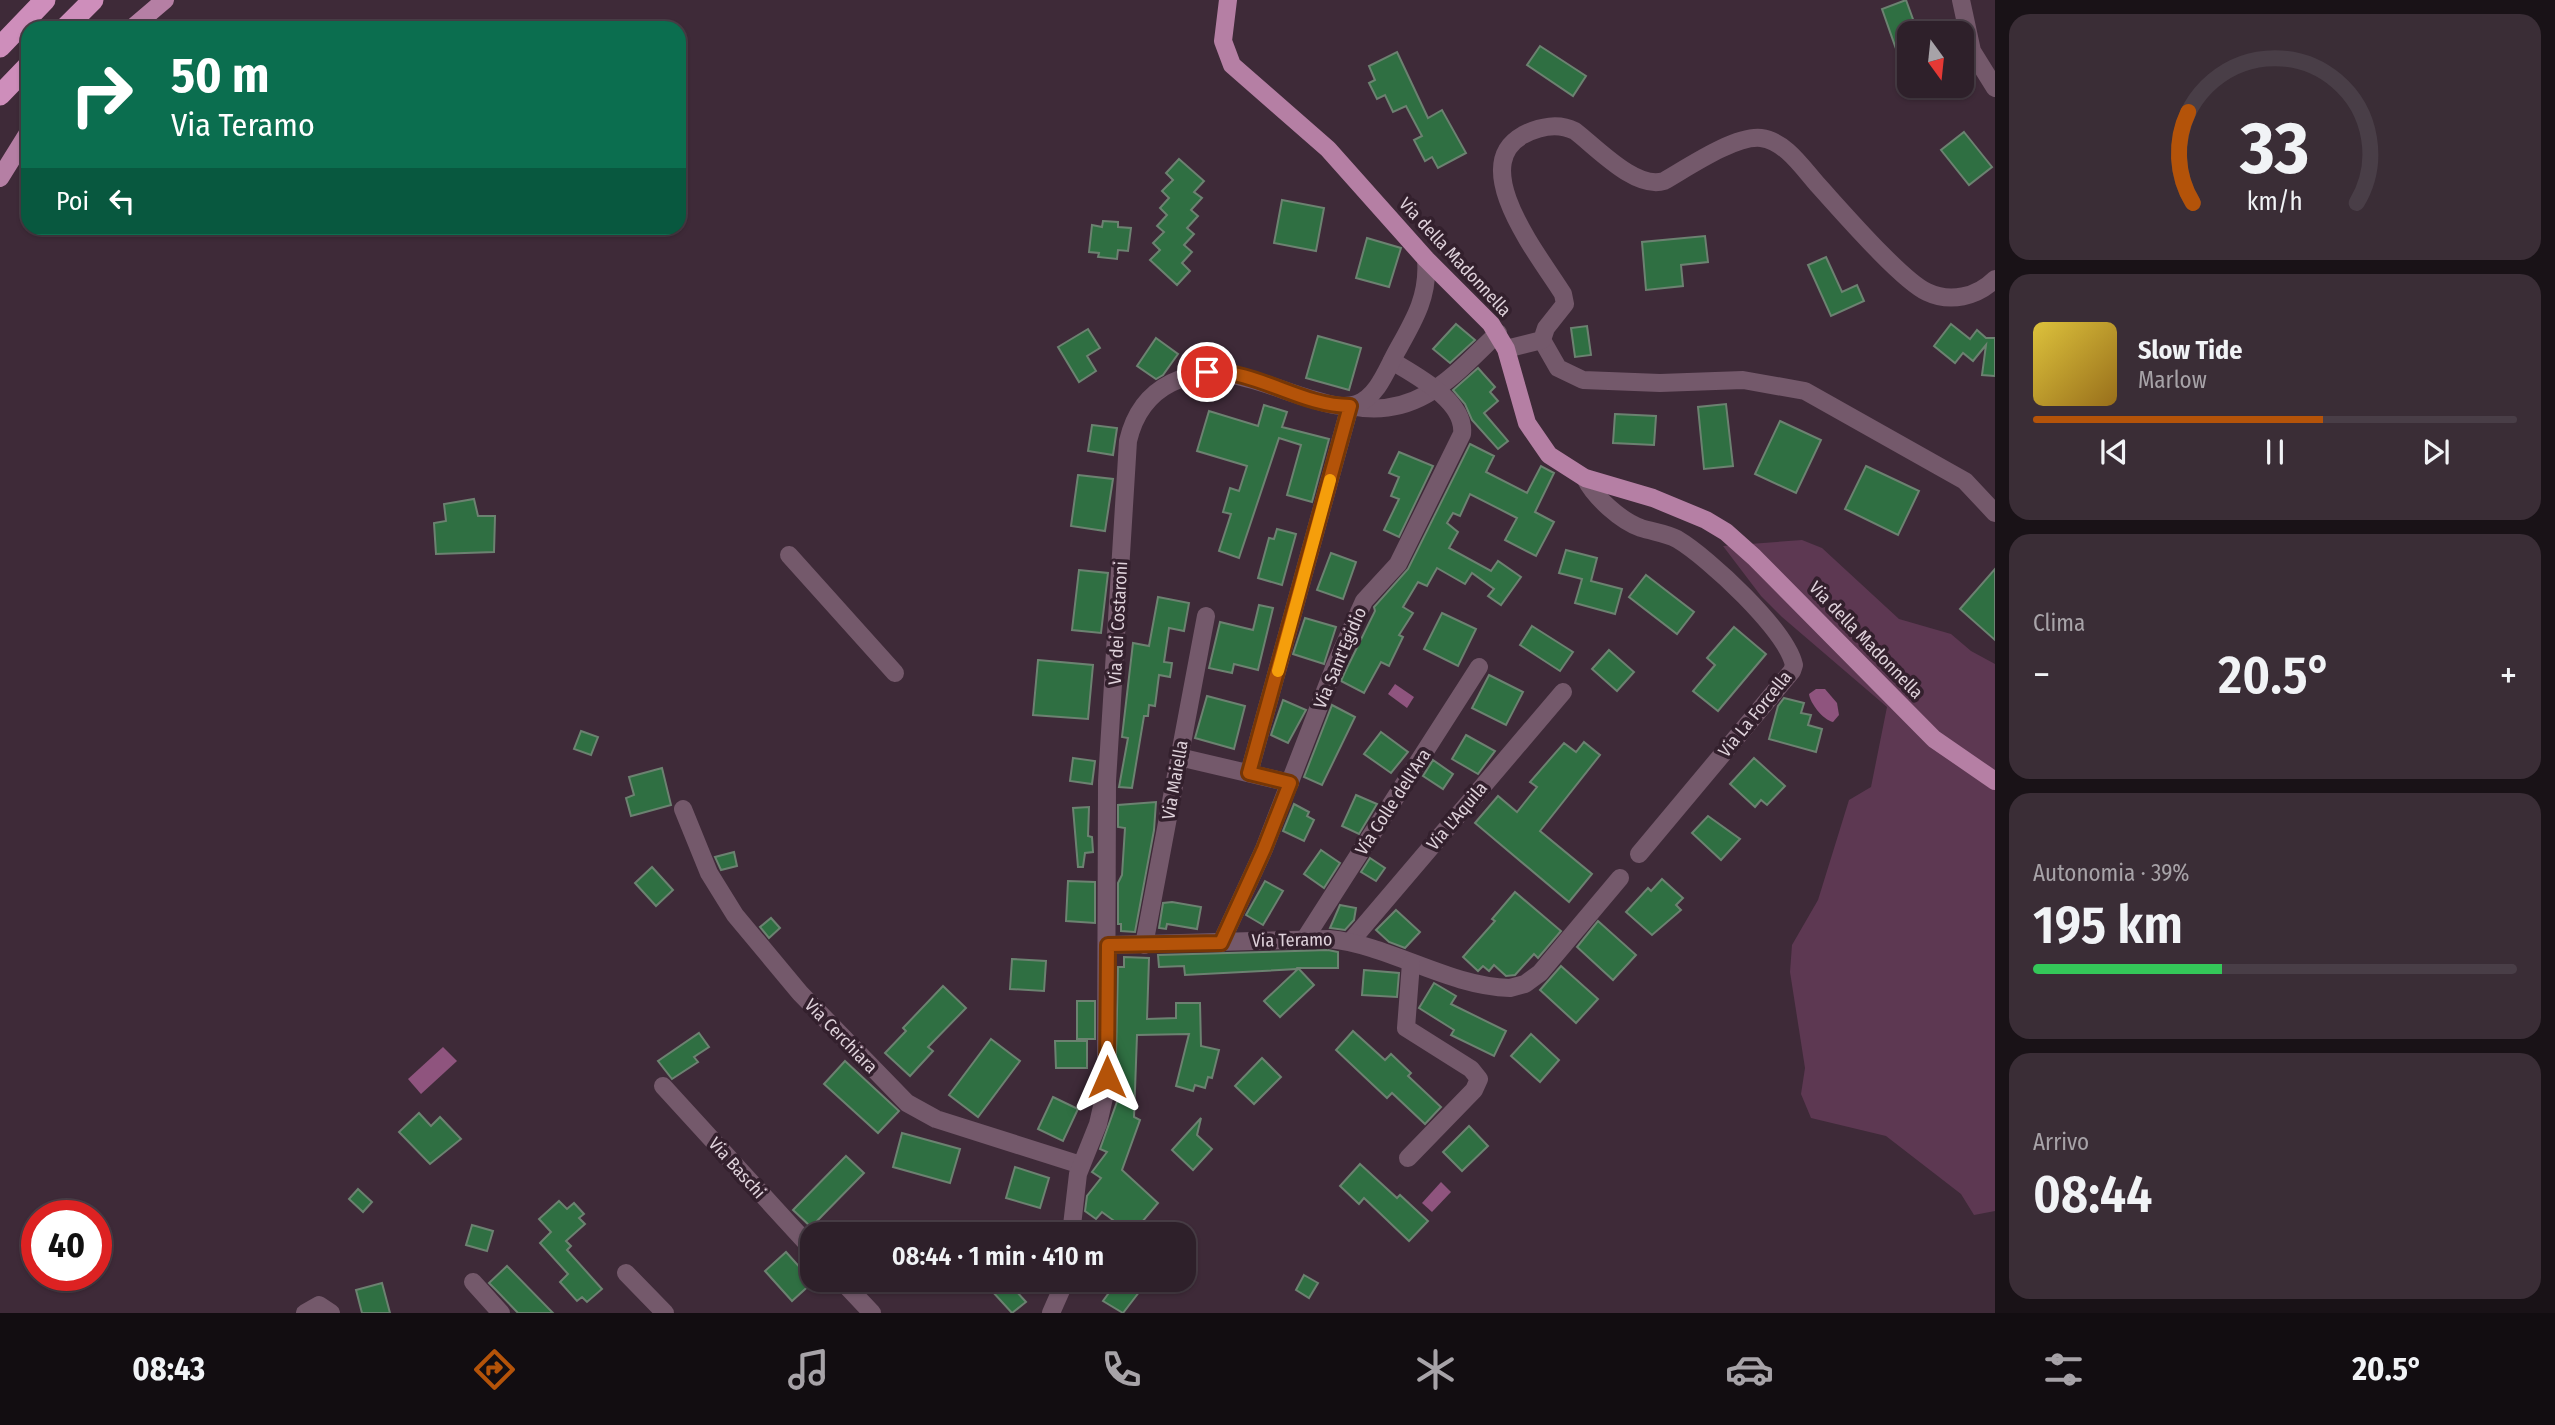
<!DOCTYPE html>
<html lang="it">
<meta charset="utf-8">
<style>
:root{--surface:#2e202a;--page:#3a2d36;--text:#f1f3f6;--muted:#a7a3a8;--line:#493e47;--accent:#b45309}
body{margin:0;font-family:"Fira Sans Condensed",sans-serif;background:var(--page);color:var(--text);height:100vh;display:flex;flex-direction:column;font-size:26px;white-space:nowrap}
*{box-sizing:border-box;margin:0}
p{font-size:23px;color:var(--muted)}
.icon{flex:none;width:38px;height:38px;fill:none;stroke:currentColor;stroke-width:2;stroke-linecap:round;stroke-linejoin:round}
.map{position:relative;flex:1;overflow:hidden}
.sheet{display:flex;flex-direction:column;gap:14px;padding:14px;background:#191217;width:560px}
.sheet>*{flex:none}
.hud{position:absolute;left:21px;top:21px;width:665px;height:214px;border-radius:21px;box-shadow:0 2px 5px #0004,0 0 0 2px var(--line);background:#0b6e4f;color:#fff;overflow:hidden}
.needle{width:46px;rotate:165deg}
.buttons{position:absolute;left:1897px;top:21px;display:grid;gap:14px}
.buttons a{display:grid;place-items:center;width:77px;height:77px;border-radius:14px;background:var(--surface);box-shadow:0 2px 5px #0004,0 0 0 2px var(--line);font-size:35px}
.speed{position:absolute;left:21px;top:1200px;display:flex;gap:14px;font-size:35px;font-weight:700;text-align:center}
.speed>*{display:grid;place-content:center;width:91px;height:91px;border-radius:50%;background:var(--surface);box-shadow:0 2px 5px #0004,0 0 0 2px var(--line);line-height:1}
.speed .limit{border:10px solid #d22;background:#fff;color:#111}
.pin{position:absolute;display:grid;place-items:center;width:60px;height:60px;color:#fff;margin:-30px;border:4px solid #fff;border-radius:50%;box-shadow:0 2px 7px #0007}
.me{position:absolute;width:77px;margin:-38px;rotate:0deg;stroke-linejoin:round;filter:drop-shadow(0 0 5px #0008)}
.turn{display:flex;align-items:center;gap:24px;height:147px;padding:0 35px;font-size:32px}
.turn .icon{width:91px;height:91px;stroke-width:2.5}
.turn b{display:block;font-size:49px;line-height:60px}
.then{display:flex;align-items:center;height:66px;padding:0 35px;background:#0003;gap:14px;font-size:26px}
.big{font-size:52px;font-weight:600;line-height:1.1}
.sheet .widget{flex:1;display:flex;flex-direction:column;justify-content:center;gap:10px;min-width:0;padding:0 24px;border-radius:21px;background:var(--page)}
.sheet .dial{align-items:center;gap:0}
.dial svg{height:182px;overflow:visible;fill:none;stroke:var(--line);stroke-width:7;stroke-linecap:round;text-anchor:middle}
.dial text{fill:var(--text);stroke:none}
.song{display:flex;align-items:center;gap:21px}
.cover{width:84px;height:84px;border-radius:10px;background:linear-gradient(135deg,hsl(50 70% 55%),hsl(40 70% 35%))}
.played{height:7px;border-radius:4px;background:linear-gradient(90deg,var(--accent) 60%,var(--line) 60%)}
.keys{display:flex;justify-content:space-around;direction:ltr}
.heat{display:flex;justify-content:space-between;align-items:center;font-size:38px;direction:ltr}
.charge{height:10px;border-radius:5px;background:linear-gradient(90deg,#34c759 39%,var(--line) 0)}
.trip{position:absolute;left:800px;top:1222px;width:396px;height:70px;border-radius:21px;background:var(--surface);box-shadow:0 2px 5px #0004,0 0 0 2px var(--line);font-weight:600;line-height:70px;text-align:center}
.tab-bar{display:flex;height:112px;justify-content:space-around;align-items:center;background:#120d11;color:var(--muted)}
.tab-bar .icon{width:49px;height:49px}
.tab-bar .selected{color:var(--accent)}
.tab-bar b{font-size:32px;color:var(--text)}
main{display:flex;flex:1;min-height:0}
.map>svg:first-child{display:block}
</style>
<main>
<div class="map">
<svg width="1995" height="1313" viewBox="0 0 1995 1313">
<rect width="100%" height="100%" fill="#3e2a38"/>
<path fill="#5d3852" d="M1802,540L1822,548L1899,619L1951,634L1971,651L1995,664V1211L1974,1215L1961,1194L1886,1136L1811,1118L1801,1094L1805,1068L1790,972L1792,945L1818,900L1849,800L1871,787L1887,707L1782,617L1761,596L1723,546Z"/>
<g fill="#8f547e">
<path d="M1395,684L1414,697L1407,708L1388,694Z"/>
<path d="M1816,689H1825L1837,703L1839,715L1833,722C1823,720 1810,703 1809,694Z"/>
<path d="M443,1047L457,1061L421,1094L408,1079Z"/>
<path d="M1441,1182L1451,1192L1432,1212L1422,1203Z"/>
<path d="M942,1279H960L966,1285L956,1294Z"/>
</g>
<g fill="#2f6f42" stroke="#6c8271" stroke-width="2">
<path d="M1906,0L1918,33H1909L1907,80L1882,9Z"/>
<path d="M1540,46L1586,76L1573,96L1527,65Z"/>
<path d="M1397,52L1428,118L1442,110L1466,153L1438,168L1432,157L1425,161L1414,140L1422,136L1406,106L1393,112L1385,95L1377,99L1369,83L1375,80L1369,66Z"/>
<path d="M1964,132L1992,167L1969,185L1941,150Z"/>
<path d="M1179,159L1204,181L1194,192L1202,198L1191,210L1198,216L1187,228L1194,234L1184,245L1192,252L1182,263L1190,271L1177,285L1150,260L1160,250L1153,243L1164,232L1157,226L1167,215L1160,208L1169,198L1162,191L1173,180L1166,173Z"/>
<path d="M1282,200L1324,208L1316,251L1274,243Z"/>
<path d="M1103,221L1118,222V227L1131,228L1128,251L1118,250L1117,259L1098,257L1099,253L1089,252L1092,225L1102,227Z"/>
<path d="M1705,236L1708,262L1681,265L1683,286L1646,290L1642,242Z"/>
<path d="M1367,238L1401,248L1389,287L1356,278Z"/>
<path d="M1826,257L1842,292L1857,285L1864,301L1831,316L1808,265Z"/>
<path d="M1456,324L1475,340L1450,363L1433,349Z"/>
<path d="M1951,324L1970,339L1977,330L1986,338H1995V376L1982,375L1986,345L1973,361L1963,353L1955,363L1934,346Z"/>
<path d="M1587,326L1591,355L1575,357L1571,328Z"/>
<path d="M1088,329L1100,348L1087,356L1096,371L1079,382L1058,347Z"/>
<path d="M1318,336L1361,348L1349,390L1306,378Z"/>
<path d="M1156,338L1178,354L1163,375L1156,379L1137,366Z"/>
<path d="M1478,368L1495,387L1490,392L1498,401L1484,413L1508,441L1498,449L1472,420L1465,404L1453,390Z"/>
<path d="M1726,404L1733,466L1704,469L1698,407Z"/>
<path d="M1264,405L1287,412L1282,427L1329,439L1312,502L1287,495L1301,445L1279,438L1239,558L1219,551L1231,514L1223,512L1230,488L1239,491L1247,466L1197,451L1209,411L1258,426Z"/>
<path d="M1615,414L1656,416L1654,445L1613,443Z"/>
<path d="M1780,421L1821,440L1796,493L1755,474Z"/>
<path d="M1092,425L1117,428L1113,455L1088,451Z"/>
<path d="M1470,444L1494,456L1486,472L1527,493L1541,466L1554,473L1535,512L1554,522L1536,556L1505,540L1517,518L1470,494L1460,516L1453,513L1447,523L1458,532L1449,548L1491,571L1498,561L1521,577L1501,605L1488,596L1494,589L1472,573L1465,584L1437,568L1427,586L1418,582L1403,607L1413,613L1399,635L1403,637L1389,666L1381,662L1364,693L1341,681L1345,672L1375,611L1374,607L1408,569Z"/>
<path d="M1399,452L1433,466L1399,537L1384,530L1399,499L1391,496L1399,477L1389,473Z"/>
<path d="M1866,466L1919,491L1898,535L1845,509Z"/>
<path d="M1078,475L1113,479L1105,531L1071,526Z"/>
<path d="M474,499L478,516H495L494,552L436,554L434,523L446,521L444,504Z"/>
<path d="M1277,529L1296,534L1282,585L1258,578L1269,538L1274,539Z"/>
<path d="M1566,550L1597,558L1591,581L1622,589L1615,614L1575,603L1582,579L1559,573Z"/>
<path d="M1331,553L1356,562L1343,599L1317,590Z"/>
<path d="M1995,569V640L1960,609Z"/>
<path d="M1079,570L1108,573L1101,633L1072,630Z"/>
<path d="M1646,575L1694,612L1677,634L1629,597Z"/>
<path d="M1158,597L1189,603L1184,631L1169,628L1164,662L1172,663L1170,677L1159,675L1155,706L1149,705L1148,716H1144L1132,788L1119,787L1128,738L1122,737L1133,643L1149,646Z"/>
<path d="M1259,605L1273,608L1258,670L1234,664L1232,673L1209,668L1220,622L1253,630Z"/>
<path d="M1442,613L1476,629L1458,666L1424,649Z"/>
<path d="M1305,618L1336,627L1324,664L1293,654Z"/>
<path d="M1532,626L1573,652L1560,671L1520,645Z"/>
<path d="M1734,627L1766,654L1718,711L1693,691L1715,665L1707,658Z"/>
<path d="M1609,650L1634,672L1617,691L1592,669Z"/>
<path d="M1038,660L1093,665L1088,719L1033,715Z"/>
<path d="M1489,675L1523,692L1506,725L1472,708Z"/>
<path d="M1207,696L1245,706L1234,749L1195,738Z"/>
<path d="M1784,698L1804,703L1801,713L1811,715L1808,725L1822,729L1816,752L1769,739L1778,706Z"/>
<path d="M1283,700L1306,710L1288,743L1271,735Z"/>
<path d="M1332,705L1355,717L1322,785L1304,777Z"/>
<path d="M581,731L598,737L591,755L574,749Z"/>
<path d="M1381,732L1408,752L1391,773L1364,754Z"/>
<path d="M1466,735L1495,751L1478,774L1452,759Z"/>
<path d="M1584,742L1600,755L1540,831L1592,874L1569,902L1475,823L1498,796L1517,812L1537,787L1530,782L1564,743L1576,752Z"/>
<path d="M1073,758L1095,761L1092,784L1070,781Z"/>
<path d="M1754,758L1785,786L1767,805L1761,800L1755,807L1730,784Z"/>
<path d="M1433,760L1453,774L1443,789L1423,776Z"/>
<path d="M662,768L671,805L631,816L626,798L634,795L629,777Z"/>
<path d="M1356,795L1377,804L1359,834L1342,826Z"/>
<path d="M1156,802L1154,830L1135,932L1121,931V924H1118V883L1122,875L1125,828L1118,827V805Z"/>
<path d="M1294,804L1309,812L1307,816L1314,820L1304,841L1283,831Z"/>
<path d="M1089,807L1088,836L1092,837L1093,852L1085,853L1083,867H1078L1073,808Z"/>
<path d="M1708,816L1740,839L1721,860L1692,833Z"/>
<path d="M1321,850L1340,863L1324,888L1304,874Z"/>
<path d="M734,852L737,866L721,870L715,857Z"/>
<path d="M1370,858L1385,868L1376,881L1361,872Z"/>
<path d="M652,867L673,890L656,906L635,883Z"/>
<path d="M1662,879L1683,898L1676,905L1681,910L1652,935L1626,912L1648,888L1651,891Z"/>
<path d="M1068,881L1095,882V923L1066,921Z"/>
<path d="M1265,881L1283,891L1263,925L1246,915Z"/>
<path d="M1515,892L1561,931L1538,958L1534,954L1515,975L1506,976L1494,965L1489,971L1483,966L1478,971L1463,957L1495,921L1492,919Z"/>
<path d="M1172,902L1201,907L1197,929L1167,924L1166,929L1159,928L1163,903Z"/>
<path d="M1340,905L1356,908L1354,920L1345,930L1330,928Z"/>
<path d="M1396,910L1420,932L1405,948L1389,942L1376,930Z"/>
<path d="M771,918L780,928L769,938L760,927Z"/>
<path d="M1598,921L1636,955L1613,980L1577,947Z"/>
<path d="M1328,950L1338,952V968H1298L1314,985L1280,1017L1264,1001L1298,969L1185,975L1184,966L1159,967L1158,955Z"/>
<path d="M1124,957L1149,958L1147,1019L1176,1018V1003H1200L1201,1046L1219,1050L1212,1078L1208,1077L1205,1088L1195,1085L1193,1091L1176,1086L1189,1034L1137,1035L1134,1117L1140,1120L1122,1170L1158,1203L1132,1234L1102,1212L1096,1219L1085,1211L1087,1196L1101,1178L1092,1172L1107,1152L1100,1149L1118,1099H1115L1118,967H1124Z"/>
<path d="M1012,959L1046,961L1044,991L1010,989Z"/>
<path d="M1561,966L1598,999L1576,1023L1540,990Z"/>
<path d="M1364,970L1399,973L1397,997L1362,995Z"/>
<path d="M1434,983L1456,996L1451,1004L1506,1031L1494,1056L1451,1035L1454,1030L1419,1008Z"/>
<path d="M943,986L966,1008L928,1047L933,1051L910,1076L885,1053L906,1031L903,1028Z"/>
<rect x="1077" y="1001" width="18" height="38"/>
<path d="M1353,1031L1385,1060L1391,1054L1411,1073L1408,1076L1441,1107L1425,1124L1392,1093L1387,1098L1336,1050Z"/>
<path d="M699,1033L709,1047L694,1057L698,1062L672,1079L658,1061Z"/>
<path d="M1531,1034L1559,1060L1540,1082L1511,1056Z"/>
<path d="M991,1039L1020,1061L978,1117L949,1095Z"/>
<path d="M1055,1041H1087V1068H1056Z"/>
<path d="M1262,1058L1281,1077L1254,1104L1235,1086Z"/>
<path d="M845,1061L899,1111L878,1133L824,1084Z"/>
<path d="M1053,1097L1078,1109L1063,1141L1038,1129Z"/>
<path d="M419,1113L431,1126L440,1117L461,1139L430,1164L399,1132Z"/>
<path d="M1201,1118L1197,1135L1212,1149L1193,1170L1172,1150Z"/>
<path d="M1469,1126L1488,1146L1462,1171L1443,1152Z"/>
<path d="M902,1133L960,1149L950,1183L893,1167Z"/>
<path d="M846,1156L864,1173L811,1227L793,1210Z"/>
<path d="M1360,1164L1397,1198L1400,1195L1428,1221L1409,1241L1364,1198L1359,1204L1340,1186Z"/>
<path d="M1015,1167L1049,1178L1040,1208L1006,1198Z"/>
<path d="M358,1189L372,1202L363,1212L349,1199Z"/>
<path d="M559,1201L567,1209L574,1203L584,1214L579,1218L585,1224L566,1241L571,1246L567,1250L602,1289L587,1302L582,1297L577,1301L560,1282L568,1274L540,1243L551,1232L539,1219Z"/>
<path d="M472,1225L493,1231L487,1251L466,1245Z"/>
<path d="M786,1252L813,1282L792,1301L765,1271Z"/>
<path d="M507,1266L553,1313H518L496,1290L489,1283Z"/>
<path d="M1304,1275L1318,1283L1309,1298L1296,1290Z"/>
<path d="M981,1279H1005L1026,1302L1012,1313Z"/>
<path d="M1119,1279H1133L1143,1287L1123,1313L1103,1301Z"/>
<path d="M382,1283L390,1313H362L356,1290Z"/>
</g>
<g fill="none" stroke-linecap="round" stroke-linejoin="round">
<g stroke="#74596b" stroke-width="18">
<path d="M1961,0L1972,51L1995,88"/>
<path d="M1542,340L1558,368L1583,380L1660,383L1743,380L1805,391L1965,481L1995,513"/>
<path d="M1506,349L1542,340L1546,328L1565,304L1563,294C1541,258 1466,167 1523,135C1540,126 1559,123 1575,131C1597,148 1636,190 1664,181C1687,168 1735,135 1761,138C1785,141 1802,167 1817,184C1839,208 1901,280 1927,292C1950,303 1977,297 1995,279"/>
<path d="M1350,406C1418,420 1454,375 1498,333"/>
<path d="M1585,478C1594,497 1621,521 1641,528C1654,532 1666,533 1677,539C1709,558 1786,630 1794,665L1792,671L1639,854"/>
<path d="M789,555L895,673"/>
<path d="M1179,757L1290,783"/>
<path d="M1249,773L1350,406"/>
<path d="M683,809L709,873L735,915L800,993L907,1103L936,1119L1081,1165"/>
<path d="M1306,937L1479,667"/>
<path d="M1351,941L1563,692"/>
<path d="M1221,943L1264,849L1334,668L1364,601L1398,564L1462,434C1466,401 1415,375 1392,361"/>
<path d="M1108,945L1329,939C1390,945 1447,986 1510,988L1525,984L1540,973L1620,878"/>
<path d="M1144,945L1206,616"/>
<path d="M663,1086L812,1249"/>
<path d="M1408,1158L1474,1090L1479,1079L1471,1069L1406,1028L1411,963"/>
<path d="M1071,1234L1078,1174L1098,1124L1106,1089L1107,781L1128,441C1134,415 1147,395 1171,383C1219,358 1267,387 1315,400C1328,404 1344,409 1357,404C1379,395 1387,368 1398,349C1415,319 1429,295 1426,259"/>
<path d="M626,1273L665,1313"/>
<path d="M840,1279L872,1313"/>
<path d="M473,1282L501,1313"/>
<path d="M305,1313L319,1305L331,1313"/>
<path d="M1051,1313L1066,1279"/>
</g>
<g stroke="#b57fa4" stroke-width="18">
<path d="M1228,0L1223,41L1232,65L1328,149L1426,259L1491,324L1506,349L1527,423L1549,455L1585,478L1653,498L1706,520L1726,532L1754,557L1934,739L1995,781"/>
<path d="M132,28L165,0"/>
<path d="M0,178L28,133"/>
</g>
<g stroke="#ce8ebb" stroke-width="21">
<path d="M65,28L93,0"/>
<path d="M0,47L45,0"/>
<path d="M0,95L28,66"/>
</g>
</g>
<g fill="none" stroke-linecap="round" stroke-linejoin="round">
<g stroke="#753606" stroke-width="18">
<path id="route" d="M1107,1077L1108,945L1221,943L1264,849L1290,783L1249,773L1350,406C1300,406 1256,369 1207,372"/>
</g>
<use href="#route" stroke="#b45309" stroke-width="12"/>
<path stroke="#f59e0b" stroke-width="12" d="M1278,671L1330,480"/>
</g>
<g text-anchor="middle" stroke-width="7" stroke-linejoin="round" paint-order="stroke">
<g font-size="18" fill="#ded1da" stroke="#33202d">
<text transform="translate(1455 257) rotate(47)" y="6">Via della Madonnella</text>
<text transform="translate(1118 623) rotate(-87)" y="6">Via dei Costaroni</text>
<text transform="translate(1866 640) rotate(46)" y="6">Via della Madonnella</text>
<text transform="translate(1340 658) rotate(-67)" y="6">Via Sant'Egidio</text>
<text transform="translate(1755 714) rotate(-51)" y="6">Via La Forcella</text>
<text transform="translate(1175 780) rotate(-80)" y="6">Via Maiella</text>
<text transform="translate(1393 802) rotate(-57)" y="6">Via Colle dell'Ara</text>
<text transform="translate(1457 816) rotate(-50)" y="6">Via L'Aquila</text>
<text transform="translate(1292 940) rotate(-1)" y="6">Via Teramo</text>
<text transform="translate(841 1036) rotate(46)" y="6">Via Cerchiara</text>
<text transform="translate(737 1168) rotate(48)" y="6">Via Baschi</text>
</g>
</g>
</svg>
<div class="buttons">
<a><svg class="needle" viewBox="-14 -14 28 28"><path d="M0-13l5 13h-10z" fill="#e53935"/><path d="M0 13l5-13h-10z" fill="#a7a3a8"/></svg></a>
</div>
<div class="speed"><div class="limit">40</div></div>
<div class="pin" style="left:1207px;top:372px;background:#d93025"><svg class="icon" aria-label="arrive" viewBox="0 0 24 24"><path d="M6 21V4h12l-3 4 3 4H6"/></svg></div>
<svg class="me" style="left:1107px;top:1077px" viewBox="-20 -20 40 40"><path d="M0-17L14 15 0 8-14 15z" fill="#b45309" stroke="#fff" stroke-width="4"/></svg>
<div class="trip">08:44 · 1 min · 410 m</div>
<div class="hud">
<div class="turn"><svg class="icon" aria-label="right" viewBox="0 0 24 24"><path d="M7 20v-9h11M14 6l5 5-5 5"/></svg><div><b>50 m</b>Via Teramo</div></div>
<div class="then">Poi<svg class="icon" aria-label="left" viewBox="0 0 24 24"><path d="M17 20v-9H6M10 6l-5 5 5 5"/></svg></div>
</div>
</div>
<section class="sheet">
<div class="widget dial"><svg viewBox="0 0 100 80">
<path d="M14 69A42 42 0 1 1 86 69"/>
<path d="M14 69A42 42 0 0 1 12 29" stroke="#b45309"/>
<text x="50" y="56" font-size="32" font-weight="700">33</text>
<text x="50" y="72" font-size="11">km/h</text>
</svg></div>
<div class="widget">
<div class="song"><i class="cover"></i><div><b>Slow Tide</b><p>Marlow</p></div></div>
<div class="played"></div>
<div class="keys"><svg class="icon" aria-label="previous" viewBox="0 0 24 24"><path d="M18 5L8 12l10 7zM5 5v14"/></svg><svg class="icon" aria-label="pause" viewBox="0 0 24 24"><path d="M8 5v14M16 5v14"/></svg><svg class="icon" aria-label="next" viewBox="0 0 24 24"><path d="M6 5l10 7-10 7zM19 5v14"/></svg></div>
</div>
<div class="widget"><p>Clima</p>
<div class="heat"><a>−</a><b class="big">20.5°</b><a>+</a></div>
</div>
<div class="widget"><p>Autonomia · 39%</p><b class="big">195 km</b><div class="charge"></div></div>
<div class="widget"><p>Arrivo</p><b class="big">08:44</b></div>
</section>
</main>
<nav class="tab-bar">
<b>08:43</b>
<svg class="icon selected" aria-label="directions" viewBox="0 0 24 24"><path d="M12 3l9 9-9 9-9-9zM9 14v-3h6M13 9l2 2-2 2"/></svg>
<svg class="icon" aria-label="music" viewBox="0 0 24 24"><path d="M9 18V5l10-2v13"/><circle cx="6" cy="18" r="3"/><circle cx="16" cy="16" r="3"/></svg>
<svg class="icon" aria-label="phone" viewBox="0 0 24 24"><path d="M5 4h4l2 5-3 2q2 4 5 5l2-3 5 2v4C11 20 4 13 5 4z"/></svg>
<svg class="icon" aria-label="climate" viewBox="0 0 24 24"><path d="M12 3v18M4 7l16 10M4 17L20 7"/></svg>
<svg class="icon" aria-label="car" viewBox="0 0 24 24"><path d="M5 17H2v-5l4-1 3-4h7l3 4 3 1v5h-3M9 17h6M6 11h13"/><circle cx="7" cy="17" r="2"/><circle cx="17" cy="17" r="2"/></svg>
<svg class="icon" aria-label="filters" viewBox="0 0 24 24"><path d="M4 7h16M4 17h16"/><circle cx="9" cy="7" r="2"/><circle cx="15" cy="17" r="2"/></svg>
<b>20.5°</b>
</nav>
